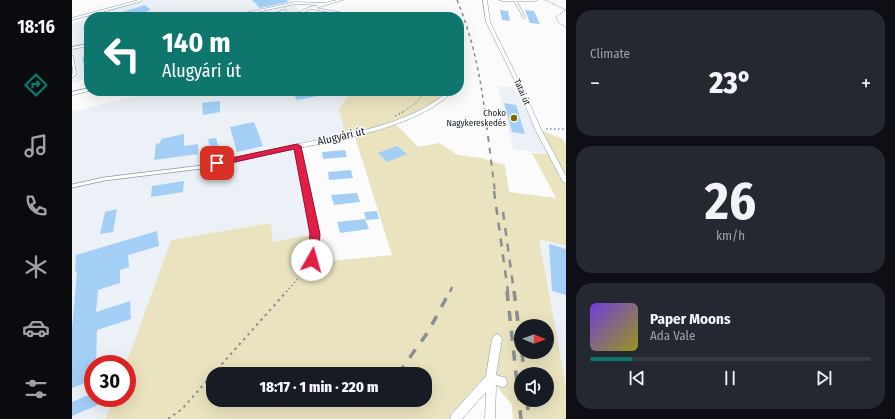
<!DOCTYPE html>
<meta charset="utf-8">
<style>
:root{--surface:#171b24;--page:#242831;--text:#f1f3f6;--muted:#9ea1a6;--line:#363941;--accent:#0f766e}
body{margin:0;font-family:"Fira Sans Condensed",sans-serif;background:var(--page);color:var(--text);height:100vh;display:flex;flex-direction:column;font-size:15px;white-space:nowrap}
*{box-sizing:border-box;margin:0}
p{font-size:13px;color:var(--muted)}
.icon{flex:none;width:22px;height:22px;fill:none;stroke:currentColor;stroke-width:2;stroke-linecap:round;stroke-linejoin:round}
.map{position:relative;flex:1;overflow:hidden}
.sheet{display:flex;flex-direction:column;gap:10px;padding:10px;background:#0d0f14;width:329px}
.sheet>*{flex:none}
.banner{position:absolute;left:12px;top:12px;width:380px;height:84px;border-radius:16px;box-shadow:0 4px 16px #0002;background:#0f766e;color:#fff;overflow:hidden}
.needle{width:26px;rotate:91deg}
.controls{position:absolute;left:442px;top:319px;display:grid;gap:8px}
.controls a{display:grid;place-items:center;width:40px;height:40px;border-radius:50%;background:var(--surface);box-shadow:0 4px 16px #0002;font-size:20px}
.speed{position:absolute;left:12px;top:355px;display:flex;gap:8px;font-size:20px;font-weight:700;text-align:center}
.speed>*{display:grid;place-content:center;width:52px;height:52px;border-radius:50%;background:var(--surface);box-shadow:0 4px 16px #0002;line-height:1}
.speed .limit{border:6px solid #d22;background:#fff;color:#111}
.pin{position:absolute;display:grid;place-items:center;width:34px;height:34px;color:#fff;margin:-17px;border-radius:8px;box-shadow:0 2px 6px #0006}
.me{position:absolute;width:44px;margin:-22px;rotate:7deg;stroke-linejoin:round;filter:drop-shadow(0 0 3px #0008)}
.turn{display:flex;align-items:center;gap:14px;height:84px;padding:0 12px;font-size:18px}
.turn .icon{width:52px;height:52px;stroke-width:2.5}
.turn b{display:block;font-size:28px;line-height:34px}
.big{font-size:30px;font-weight:800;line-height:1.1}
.sheet .card{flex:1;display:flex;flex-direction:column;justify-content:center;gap:6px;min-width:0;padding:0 14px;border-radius:16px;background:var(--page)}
.sheet .dial{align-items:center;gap:0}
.dial b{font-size:52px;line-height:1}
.song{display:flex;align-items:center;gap:12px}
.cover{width:48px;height:48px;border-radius:6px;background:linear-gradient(135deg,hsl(260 70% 55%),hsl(60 70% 35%))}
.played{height:4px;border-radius:2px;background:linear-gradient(90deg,var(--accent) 15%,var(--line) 15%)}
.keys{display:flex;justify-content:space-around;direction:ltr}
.heat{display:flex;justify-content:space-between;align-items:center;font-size:22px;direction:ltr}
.trip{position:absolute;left:134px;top:367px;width:226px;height:40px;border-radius:16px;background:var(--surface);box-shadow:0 4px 16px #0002;font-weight:800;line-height:40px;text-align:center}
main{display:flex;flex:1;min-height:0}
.dock{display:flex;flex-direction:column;width:72px;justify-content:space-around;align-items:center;background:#090b0e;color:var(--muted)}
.dock .icon{width:28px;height:28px}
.dock .selected{color:var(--accent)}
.dock b{font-size:18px;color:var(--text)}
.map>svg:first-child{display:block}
</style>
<main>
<nav class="dock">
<b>18:16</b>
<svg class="icon selected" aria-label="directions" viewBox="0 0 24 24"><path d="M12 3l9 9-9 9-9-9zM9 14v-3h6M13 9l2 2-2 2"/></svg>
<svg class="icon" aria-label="music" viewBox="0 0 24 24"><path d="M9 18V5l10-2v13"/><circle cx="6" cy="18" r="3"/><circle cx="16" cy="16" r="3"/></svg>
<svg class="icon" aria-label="phone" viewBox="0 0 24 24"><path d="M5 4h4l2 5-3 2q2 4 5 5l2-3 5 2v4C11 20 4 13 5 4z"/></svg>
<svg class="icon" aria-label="climate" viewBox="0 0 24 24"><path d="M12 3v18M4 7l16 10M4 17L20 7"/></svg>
<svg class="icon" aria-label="car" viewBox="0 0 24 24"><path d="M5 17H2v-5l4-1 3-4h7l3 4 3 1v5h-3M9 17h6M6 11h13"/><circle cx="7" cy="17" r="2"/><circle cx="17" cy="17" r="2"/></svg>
<svg class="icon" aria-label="filters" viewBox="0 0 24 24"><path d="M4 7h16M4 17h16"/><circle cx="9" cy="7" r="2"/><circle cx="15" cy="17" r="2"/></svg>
</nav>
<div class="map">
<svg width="494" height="419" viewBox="0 0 494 419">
<rect width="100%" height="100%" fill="#fbfbfb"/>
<g fill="#ebf1f6">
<path d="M68,0H219L223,3L227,13L218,17H17V78L0,83V24L15,19L17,15Z"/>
<path d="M426,86L442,88L466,129L476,154L441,149Z"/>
<path d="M82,91H276V96L267,108L273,135L225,146L243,234L201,243L199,224L99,240L54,364H21V398H41L34,419H0V112Z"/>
<path d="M467,239L494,246V386Z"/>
</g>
<path fill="#e9e3bf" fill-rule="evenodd" d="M276,91H379L360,107L322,122L346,147L367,143L386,155L409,158L433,165L437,192L484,198L460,153L475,154L466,129L491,139L494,145V246L467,239L494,386V419H441L440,405L419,379L383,419H34L41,398H55V364H54L99,240L199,223L201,242L243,234L241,260L258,261L320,255L282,134L273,135L267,108L276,96ZM449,326H475V352H449ZM141,374H353V400H141ZM449,374H475V400H449Z"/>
<g fill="#a3cff6">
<path d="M180,0H215L216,2L188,8Z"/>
<path d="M73,5L79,10L59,17L47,13Z"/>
<path d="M428,10L436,11L438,21L430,20Z"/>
<path d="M453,10L462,11L468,24L458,23Z"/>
<path d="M16,56L17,77H15L10,57Z"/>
<path d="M220,91H255L256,94L225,100Z"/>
<path d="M148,101V112L131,115L130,103Z"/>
<path d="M432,103L444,105L453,134L440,132Z"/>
<path d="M182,122L191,146L165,152L158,127Z"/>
<path d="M112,134V146L126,144V154L82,160L84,144L88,143L89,139Z"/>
<path d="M144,138L148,152L140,154L136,139Z"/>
<path d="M325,146L335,154L315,162L306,153Z"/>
<path d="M273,150L275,157L251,159L250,152Z"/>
<path d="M279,170L281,178L257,180L256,172Z"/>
<path d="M112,181L111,192L79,197L80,186Z"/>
<path d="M285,193L288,202L262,205L259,195Z"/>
<path d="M45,209L41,232L28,234L33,212Z"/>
<path d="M305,211L307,219L294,220L292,212Z"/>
<path d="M293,219L297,229L268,233L265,222Z"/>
<path d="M85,231L87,246L56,255L57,267L48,270V283L26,290L24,312L58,301L59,319L25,330L24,364H21V380L0,388V329L5,271L3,272L4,255Z"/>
<path d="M477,244L494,249V295L480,291Z"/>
<path d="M21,393V398H26V405L0,416V402Z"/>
</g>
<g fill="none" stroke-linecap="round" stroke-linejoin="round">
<g stroke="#869caf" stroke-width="3">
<g id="lane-far2">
<path d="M443,0L452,17"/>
<path d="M191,17L213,11"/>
<path d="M0,19L67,1"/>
</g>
</g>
<g stroke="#869caf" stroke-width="3.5">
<path id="lane-far1" d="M0,57L3,74L0,76"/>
</g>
<g stroke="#869caf" stroke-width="4.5">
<path id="lane" d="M0,186L32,179L130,167L198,152"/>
</g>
<g stroke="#869caf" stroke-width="1">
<g id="street">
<path d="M66,0H71L67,2Z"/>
<path d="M265,0H271L244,8L294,17H286L239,9L221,17H216L238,7L247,5L223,4L162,17H155L223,2L253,3Z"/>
<path d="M411,0H415L418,22L448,83L469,129L494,176V184L491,182L463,129L444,83L414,22Z"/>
<path d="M428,0H465L463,1H430Z"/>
<path d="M17,44V46L0,49V47Z"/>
<path d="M387,55L389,56C391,63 394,70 387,74Z"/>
<path d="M17,88V91L0,95V92Z"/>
<path d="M376,91H381C348,126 275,138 228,148L247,234L244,260L243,262L240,263L237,262L236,260L239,234L223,149L198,154L196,153L195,152L196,151C249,137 314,133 362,102C367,99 371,95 376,91Z"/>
<path d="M425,334L428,336L430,339L424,375L434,378L435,382L434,386L430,387L424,385L423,419H413L414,392L390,419H378L379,415L414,376L420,339L422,336Z"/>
</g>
</g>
<g stroke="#898d91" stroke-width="1" stroke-dasharray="1 1.5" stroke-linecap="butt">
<path d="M473,0L494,10"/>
<path d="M493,10L484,17L487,23L494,27"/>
<path d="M329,113L344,103L353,91"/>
</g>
<g stroke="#898d91" stroke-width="1.5" stroke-dasharray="1.5 2.5" stroke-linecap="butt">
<path d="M323,116L331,112"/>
<path d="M474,129H494"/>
<path d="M214,292L237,266"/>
</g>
<g stroke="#898d91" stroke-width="2" stroke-dasharray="2.5 4" stroke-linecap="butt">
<path d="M141,374L215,291"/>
<path d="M96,419L110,409L141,374"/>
</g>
<use href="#lane-far2" stroke="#fff" stroke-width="2"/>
<use href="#lane-far1" stroke="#fff" stroke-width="2.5"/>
<use href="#lane" stroke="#fff" stroke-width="3"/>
<use href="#street" fill="#fff" fill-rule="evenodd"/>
<path stroke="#8b8f93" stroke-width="1.5" stroke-dasharray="3.5 3.5" stroke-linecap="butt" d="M385,0C400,36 408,74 413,113"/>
<path stroke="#8b8f93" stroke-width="2" stroke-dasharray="6 6" stroke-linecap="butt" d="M413,112L423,192"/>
<g stroke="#8b8f93" stroke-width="2.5" stroke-dasharray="8 8" stroke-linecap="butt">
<path d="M422,191L436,292"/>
<path d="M431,212L442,292"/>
<path d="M378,292L380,287"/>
</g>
<g stroke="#8b8f93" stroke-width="3.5" stroke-dasharray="10 10" stroke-linecap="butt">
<path d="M435,291L449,419"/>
<path d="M442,291L449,346"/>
<path d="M450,352L452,374"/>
<path d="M326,374L356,332L378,291"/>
<path d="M455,400L457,419"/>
</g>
</g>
<path fill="#e11d48" stroke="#92132f" d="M225,144L229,146L248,234L246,260L244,263L240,265L237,263L235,260L238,234L222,149L145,166L141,163L145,161Z"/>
<circle fill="#7b6b04" stroke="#fbfbfb" stroke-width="1.5" cx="442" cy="118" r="4"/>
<g text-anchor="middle" stroke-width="3" stroke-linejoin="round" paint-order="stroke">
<g font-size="9" fill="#141d24" stroke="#fbfbfb">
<text transform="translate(450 92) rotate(66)" y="3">Tatai út</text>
</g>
<g font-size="9" fill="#141d24" stroke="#fbfbfb" text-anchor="end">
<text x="434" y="116">Choko<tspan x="434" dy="10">Nagykereskedés</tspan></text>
</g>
<g font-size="11" fill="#141d24" stroke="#fbfbfb">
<text transform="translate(269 136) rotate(-13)" y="4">Alugyári út</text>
</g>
</g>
</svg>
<div class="controls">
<a><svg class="needle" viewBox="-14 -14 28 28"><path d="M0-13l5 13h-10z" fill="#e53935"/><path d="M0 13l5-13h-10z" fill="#9ea1a6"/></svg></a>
<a><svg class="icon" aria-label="sound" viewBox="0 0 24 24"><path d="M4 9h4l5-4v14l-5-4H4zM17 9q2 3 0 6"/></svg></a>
</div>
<div class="speed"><div class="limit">30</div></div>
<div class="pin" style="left:145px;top:163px;background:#d93025"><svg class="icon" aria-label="arrive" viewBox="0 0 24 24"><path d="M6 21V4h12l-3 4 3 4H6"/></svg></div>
<svg class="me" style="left:240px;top:260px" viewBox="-20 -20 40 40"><circle r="19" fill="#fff"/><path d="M0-13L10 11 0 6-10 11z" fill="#e11d48"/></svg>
<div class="trip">18:17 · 1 min · 220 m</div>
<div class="banner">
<div class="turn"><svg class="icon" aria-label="left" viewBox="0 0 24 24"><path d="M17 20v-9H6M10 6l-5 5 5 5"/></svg><div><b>140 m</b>Alugyári út</div></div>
</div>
</div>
<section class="sheet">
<div class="card"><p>Climate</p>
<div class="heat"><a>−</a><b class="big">23°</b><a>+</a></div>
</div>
<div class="card dial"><b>26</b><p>km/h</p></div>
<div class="card">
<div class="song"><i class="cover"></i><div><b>Paper Moons</b><p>Ada Vale</p></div></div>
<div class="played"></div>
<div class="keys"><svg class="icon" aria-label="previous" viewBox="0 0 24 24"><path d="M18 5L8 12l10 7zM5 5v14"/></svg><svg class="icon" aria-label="pause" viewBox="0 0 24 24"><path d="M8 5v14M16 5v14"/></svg><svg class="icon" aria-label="next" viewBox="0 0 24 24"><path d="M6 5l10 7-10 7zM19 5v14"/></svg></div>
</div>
</section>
</main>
